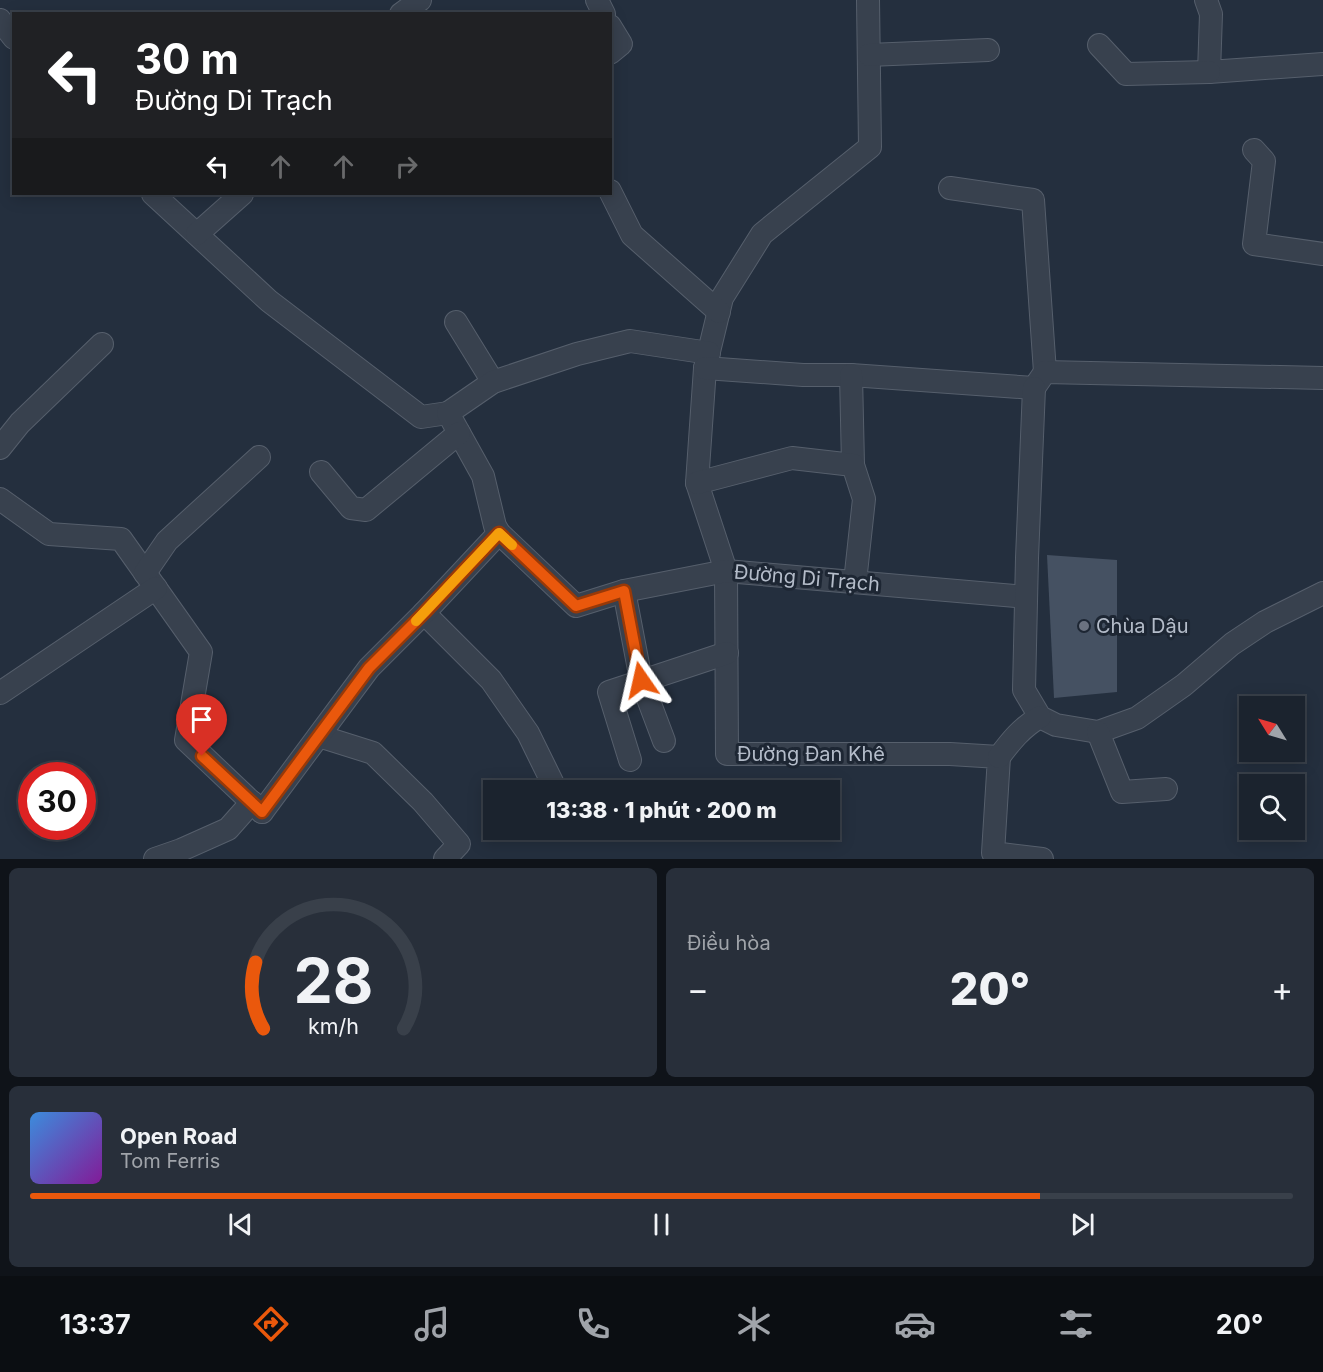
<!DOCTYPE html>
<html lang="vi">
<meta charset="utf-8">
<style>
:root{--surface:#1b232e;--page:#282f3a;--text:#f1f3f6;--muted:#a0a4aa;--line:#39404a;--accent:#ea580c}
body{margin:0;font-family:Inter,sans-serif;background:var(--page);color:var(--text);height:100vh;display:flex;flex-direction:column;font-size:22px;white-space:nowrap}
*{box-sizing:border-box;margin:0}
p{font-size:20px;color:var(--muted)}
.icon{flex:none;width:33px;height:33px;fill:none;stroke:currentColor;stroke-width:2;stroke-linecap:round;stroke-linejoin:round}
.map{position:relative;height:859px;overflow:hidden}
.drawer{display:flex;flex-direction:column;gap:9px;padding:9px;background:#0f1319;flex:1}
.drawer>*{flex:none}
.guide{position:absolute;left:12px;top:12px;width:600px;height:183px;border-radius:0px;box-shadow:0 3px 15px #0003,0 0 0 2px var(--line);background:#202124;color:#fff;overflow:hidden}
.needle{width:39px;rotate:307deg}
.controls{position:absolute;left:1239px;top:696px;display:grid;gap:12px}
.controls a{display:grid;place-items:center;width:66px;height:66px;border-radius:0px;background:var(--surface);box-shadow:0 3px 15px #0003,0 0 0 2px var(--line);font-size:30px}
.speed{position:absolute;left:18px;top:762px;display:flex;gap:12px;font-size:30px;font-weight:700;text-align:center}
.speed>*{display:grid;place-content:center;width:78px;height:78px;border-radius:50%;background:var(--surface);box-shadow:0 3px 15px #0003,0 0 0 2px var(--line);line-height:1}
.speed .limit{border:9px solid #d22;background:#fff;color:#111}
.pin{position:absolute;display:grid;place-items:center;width:51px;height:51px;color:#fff;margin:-62px -26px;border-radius:50% 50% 50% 0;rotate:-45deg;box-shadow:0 0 6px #0007}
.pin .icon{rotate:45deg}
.me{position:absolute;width:66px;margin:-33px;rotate:349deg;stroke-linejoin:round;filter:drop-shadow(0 0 4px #0008)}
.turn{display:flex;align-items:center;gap:21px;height:126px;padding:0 24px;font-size:27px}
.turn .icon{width:78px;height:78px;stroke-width:2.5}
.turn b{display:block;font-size:42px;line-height:51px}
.lanes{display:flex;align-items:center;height:57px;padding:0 24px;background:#0003;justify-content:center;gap:30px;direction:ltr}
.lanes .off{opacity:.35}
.big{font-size:45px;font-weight:800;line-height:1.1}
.drawer .card{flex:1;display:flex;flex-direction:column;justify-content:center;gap:9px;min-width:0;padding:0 21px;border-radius:9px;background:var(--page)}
.drawer .dial{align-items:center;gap:0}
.dial svg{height:156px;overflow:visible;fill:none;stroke:var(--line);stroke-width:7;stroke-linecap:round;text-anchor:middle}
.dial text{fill:var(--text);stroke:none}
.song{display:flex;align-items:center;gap:18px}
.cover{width:72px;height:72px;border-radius:9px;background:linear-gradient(135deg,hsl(210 70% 55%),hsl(290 70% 35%))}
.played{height:6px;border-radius:3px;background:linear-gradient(90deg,var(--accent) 80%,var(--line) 80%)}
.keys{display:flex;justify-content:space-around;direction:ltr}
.heat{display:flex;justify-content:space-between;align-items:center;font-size:33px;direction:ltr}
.drawer .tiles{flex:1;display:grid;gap:9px;grid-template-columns:1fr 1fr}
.card:last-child{grid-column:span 2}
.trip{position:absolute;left:483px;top:780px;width:357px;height:60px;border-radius:0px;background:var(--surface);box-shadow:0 3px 15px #0003,0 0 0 2px var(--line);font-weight:800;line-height:60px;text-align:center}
.menu{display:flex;height:96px;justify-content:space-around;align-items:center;background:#0b0e12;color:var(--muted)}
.menu .icon{width:42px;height:42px}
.menu .on{color:var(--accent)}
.menu b{font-size:27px;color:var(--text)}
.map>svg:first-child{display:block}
</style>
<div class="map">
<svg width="1323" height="859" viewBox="0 0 1323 859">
<rect width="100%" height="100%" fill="#242f3e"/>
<path fill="#455162" d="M1047,555L1117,560V692L1054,698Z"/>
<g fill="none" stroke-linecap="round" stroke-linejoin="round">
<g stroke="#565f6c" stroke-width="24">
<g id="minor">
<path d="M597,0L604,14"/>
<path d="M868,0L870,147L762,234L722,298L705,368L697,483L726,571L727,754H950L999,757L993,853L1042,859"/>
<path d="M1206,0L1211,14L1209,72L1323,64"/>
<path d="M401,14L420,0"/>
<path d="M0,20L14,38"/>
<path d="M610,26L621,44L610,53"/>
<path d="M1099,45L1126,74L1209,72"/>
<path d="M869,55L988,50"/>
<path d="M1254,150L1264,161L1254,244L1323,254"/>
<path d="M950,188L1033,200L1045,372"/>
<path d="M610,191L632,235L719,312"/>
<path d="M153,194L269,301L421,417L448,413"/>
<path d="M197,234L242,194"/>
<path d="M456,322L493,382"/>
<path d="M709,353L630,341L577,354L493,382L448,413L483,476L495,526L499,533L576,606L624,591L726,571L1026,597"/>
<path d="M705,368L803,375H851L1034,388L1045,372L1323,378"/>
<path d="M851,375L853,465"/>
<path d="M1034,388L1027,558L1024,690L1040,717L1056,725L1098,732L1137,718L1184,685L1232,644L1265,622L1323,593"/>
<path d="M0,448L20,423L102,344"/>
<path d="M321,472L351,508L366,510L459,433"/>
<path d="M697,483L792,458L853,465L864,499L855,582"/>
<path d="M0,499L49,534L121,539L201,652L186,740L262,812"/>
<path d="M145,573L167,541L259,457"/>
<path d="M624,591L641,680L664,741"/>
<path d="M424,613L491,680L528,733L556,790"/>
<path d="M0,693L156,588"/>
<path d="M1098,732L1122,792L1166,789"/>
<path d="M319,736L373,753L423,802L459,844L445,859"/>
<path d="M999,757C1011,741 1022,727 1040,717"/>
<path d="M630,760L609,692L727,653"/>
<path d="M262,812L369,668L424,613L499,533"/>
<path d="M155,859L181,850L228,829L252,802"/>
</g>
</g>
<use href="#minor" stroke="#38414e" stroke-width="22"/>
</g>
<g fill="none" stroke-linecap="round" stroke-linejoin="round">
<g stroke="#983908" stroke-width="15">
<path id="route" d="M202,756L262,812L369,668L424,613L499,533L576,606L624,591L641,680"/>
</g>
<use href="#route" stroke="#ea580c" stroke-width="10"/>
<path stroke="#f59e0b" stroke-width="10" d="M416,621L499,533L512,545"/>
</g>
<circle fill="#6b7280" stroke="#1d2633" stroke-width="2" cx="1084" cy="626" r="6"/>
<g text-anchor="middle" stroke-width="6" stroke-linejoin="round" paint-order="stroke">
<g font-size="20" fill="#b4bcc9" stroke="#1d2633">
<text transform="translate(807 578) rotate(5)" y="7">Đường Di Trạch</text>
<text x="811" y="761">Đường Đan Khê</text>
</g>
<g font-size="20" fill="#b4bcc9" stroke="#1d2633" text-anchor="start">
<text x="1096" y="633">Chùa Dậu</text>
</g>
</g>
</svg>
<div class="controls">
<a><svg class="needle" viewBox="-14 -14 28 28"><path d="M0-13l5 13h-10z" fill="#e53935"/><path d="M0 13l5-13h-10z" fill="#a0a4aa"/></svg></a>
<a><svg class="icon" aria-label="search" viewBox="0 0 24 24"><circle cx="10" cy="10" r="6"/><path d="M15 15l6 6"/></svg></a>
</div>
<div class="speed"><div class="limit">30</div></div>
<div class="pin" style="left:202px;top:756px;background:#d93025"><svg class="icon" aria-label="arrive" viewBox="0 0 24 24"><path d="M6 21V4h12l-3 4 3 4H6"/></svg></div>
<svg class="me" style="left:641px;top:680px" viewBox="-20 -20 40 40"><path d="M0-17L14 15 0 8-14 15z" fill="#ea580c" stroke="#fff" stroke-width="4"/></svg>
<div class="trip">13:38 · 1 phút · 200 m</div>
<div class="guide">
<div class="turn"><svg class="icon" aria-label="left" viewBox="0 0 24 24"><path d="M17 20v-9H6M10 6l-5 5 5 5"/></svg><div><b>30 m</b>Đường Di Trạch</div></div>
<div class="lanes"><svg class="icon" aria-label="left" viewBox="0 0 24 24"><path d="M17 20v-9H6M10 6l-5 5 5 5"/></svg><svg class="icon off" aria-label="ahead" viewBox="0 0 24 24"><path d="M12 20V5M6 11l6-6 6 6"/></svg><svg class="icon off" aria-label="ahead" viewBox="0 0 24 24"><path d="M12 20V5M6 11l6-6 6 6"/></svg><svg class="icon off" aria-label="right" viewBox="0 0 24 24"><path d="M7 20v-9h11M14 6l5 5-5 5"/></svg></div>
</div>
</div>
<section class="drawer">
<div class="tiles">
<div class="card dial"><svg viewBox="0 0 100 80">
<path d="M14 69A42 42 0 1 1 86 69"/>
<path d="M14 69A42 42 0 0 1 10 35" stroke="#ea580c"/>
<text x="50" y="56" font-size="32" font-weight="700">28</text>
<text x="50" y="72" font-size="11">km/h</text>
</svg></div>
<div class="card"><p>Điều hòa</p>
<div class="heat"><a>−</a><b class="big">20°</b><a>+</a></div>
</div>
<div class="card">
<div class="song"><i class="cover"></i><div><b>Open Road</b><p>Tom Ferris</p></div></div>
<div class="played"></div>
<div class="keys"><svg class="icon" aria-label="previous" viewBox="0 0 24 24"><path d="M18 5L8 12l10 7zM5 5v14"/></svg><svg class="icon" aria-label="pause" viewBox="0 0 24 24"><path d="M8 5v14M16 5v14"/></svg><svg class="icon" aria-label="next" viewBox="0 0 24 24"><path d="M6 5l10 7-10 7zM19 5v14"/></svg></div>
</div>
</div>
</section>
<nav class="menu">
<b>13:37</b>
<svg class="icon on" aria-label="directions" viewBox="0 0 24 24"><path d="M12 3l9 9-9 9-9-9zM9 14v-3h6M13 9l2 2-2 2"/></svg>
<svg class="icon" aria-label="music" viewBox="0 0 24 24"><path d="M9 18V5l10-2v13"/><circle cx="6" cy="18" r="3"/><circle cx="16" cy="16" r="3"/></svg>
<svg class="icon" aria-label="phone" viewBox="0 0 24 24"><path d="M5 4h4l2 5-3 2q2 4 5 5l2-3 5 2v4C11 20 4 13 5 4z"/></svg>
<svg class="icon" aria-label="climate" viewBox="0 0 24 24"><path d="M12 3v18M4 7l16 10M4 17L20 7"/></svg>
<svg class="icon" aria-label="car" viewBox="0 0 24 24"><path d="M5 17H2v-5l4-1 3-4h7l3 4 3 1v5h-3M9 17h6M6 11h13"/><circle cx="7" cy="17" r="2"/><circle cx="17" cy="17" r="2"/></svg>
<svg class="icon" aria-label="filters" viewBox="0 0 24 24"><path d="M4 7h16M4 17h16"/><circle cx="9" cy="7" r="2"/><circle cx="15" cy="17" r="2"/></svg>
<b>20°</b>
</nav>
